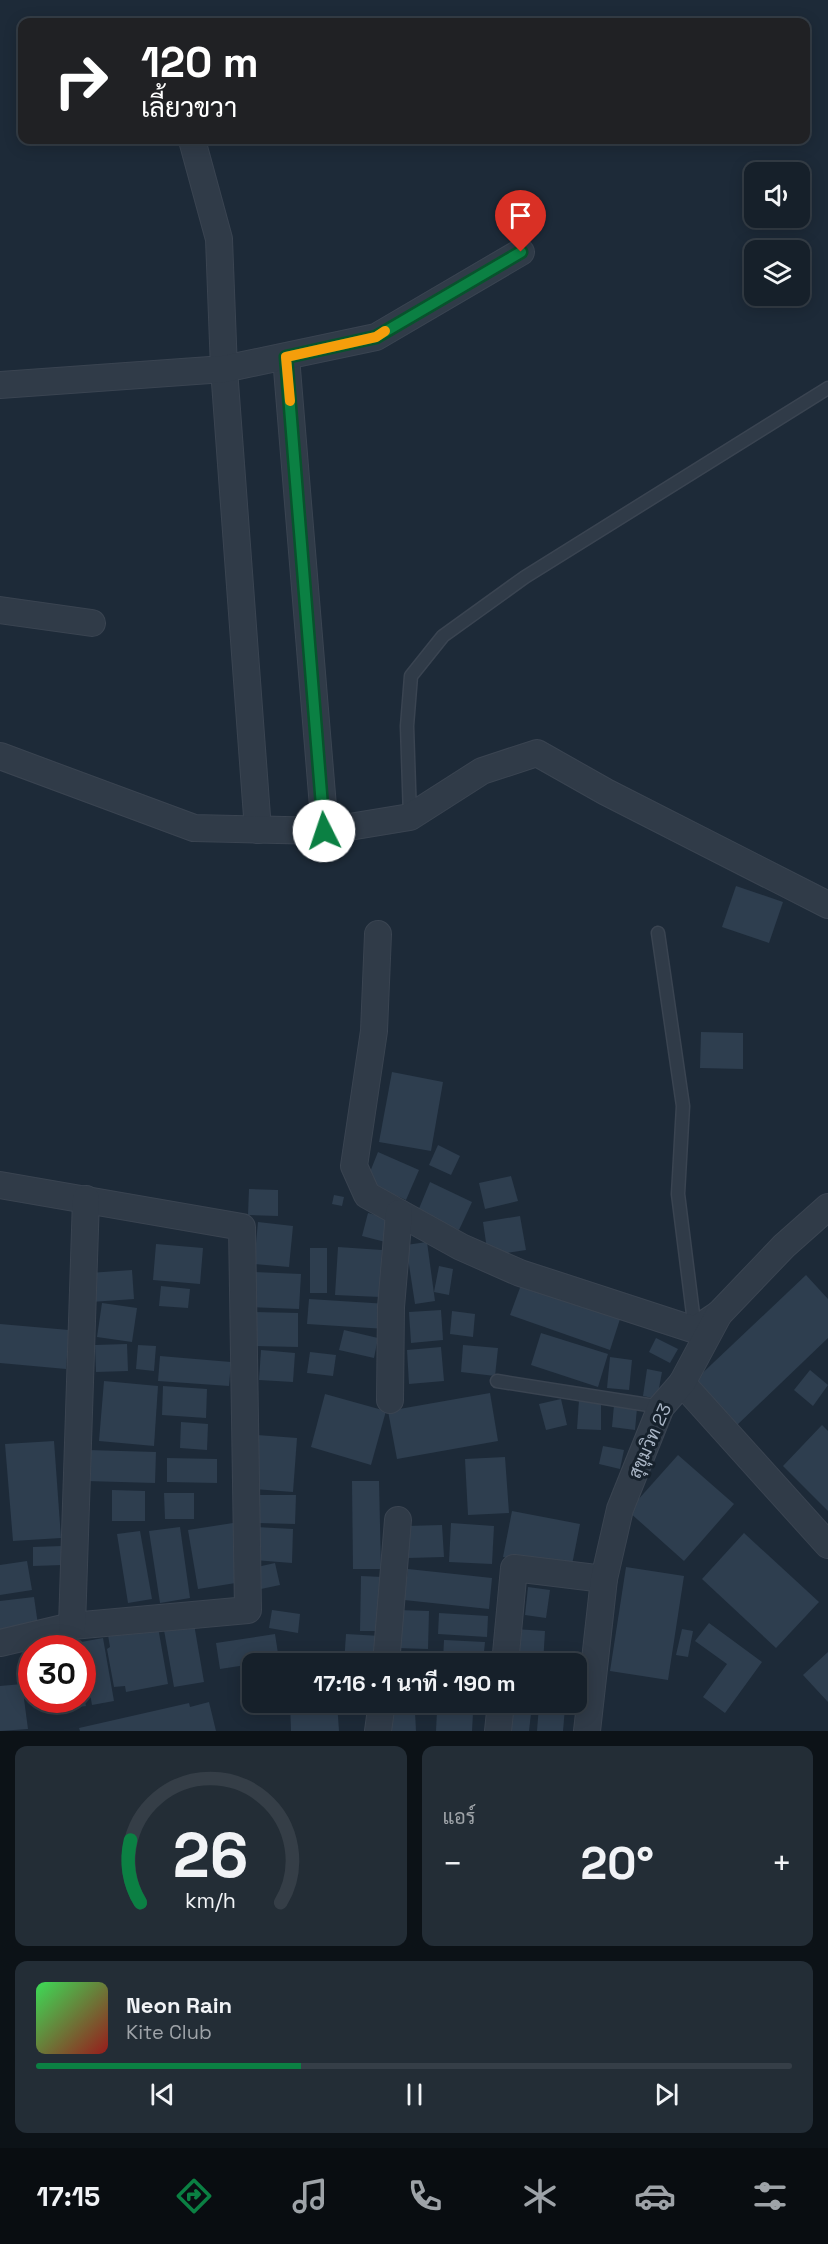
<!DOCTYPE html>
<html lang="th">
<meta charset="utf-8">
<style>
:root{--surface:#16202a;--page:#232d36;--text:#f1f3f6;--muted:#9ea3a8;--line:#353e47;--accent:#0b8043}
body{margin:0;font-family:"Space Grotesk",Sarabun,sans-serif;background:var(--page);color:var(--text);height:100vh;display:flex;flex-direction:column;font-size:22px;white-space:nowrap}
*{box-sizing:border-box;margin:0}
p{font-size:20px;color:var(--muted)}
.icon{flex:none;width:33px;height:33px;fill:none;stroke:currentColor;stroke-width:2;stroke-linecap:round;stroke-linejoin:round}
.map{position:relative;height:1731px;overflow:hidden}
.sheet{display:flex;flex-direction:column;gap:15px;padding:15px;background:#0c1217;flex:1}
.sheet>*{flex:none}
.hud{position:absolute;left:18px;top:18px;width:792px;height:126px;border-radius:12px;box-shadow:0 3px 15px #0003,0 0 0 2px var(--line);background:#202124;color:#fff;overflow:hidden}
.controls{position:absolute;left:744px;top:162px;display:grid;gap:12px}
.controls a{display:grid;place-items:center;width:66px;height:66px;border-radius:12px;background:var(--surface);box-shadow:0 3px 15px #0003,0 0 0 2px var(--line);font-size:30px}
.speed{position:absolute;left:18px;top:1635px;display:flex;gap:12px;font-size:30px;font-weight:700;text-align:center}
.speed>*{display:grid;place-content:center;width:78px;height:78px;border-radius:50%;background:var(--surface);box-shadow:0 3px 15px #0003,0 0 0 2px var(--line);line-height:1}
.speed .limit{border:9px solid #d22;background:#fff;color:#111}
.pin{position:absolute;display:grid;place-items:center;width:51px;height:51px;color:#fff;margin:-62px -26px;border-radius:50% 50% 50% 0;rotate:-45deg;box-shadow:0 0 6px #0007}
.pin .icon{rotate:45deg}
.me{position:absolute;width:66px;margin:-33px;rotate:356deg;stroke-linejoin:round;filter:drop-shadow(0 0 4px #0008)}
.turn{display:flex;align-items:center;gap:21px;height:126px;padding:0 24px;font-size:27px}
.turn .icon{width:78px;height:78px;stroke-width:2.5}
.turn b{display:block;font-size:42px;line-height:51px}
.big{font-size:45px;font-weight:700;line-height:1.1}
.sheet .tile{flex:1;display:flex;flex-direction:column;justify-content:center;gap:9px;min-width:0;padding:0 21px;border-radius:12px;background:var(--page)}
.sheet .dial{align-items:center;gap:0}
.dial svg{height:156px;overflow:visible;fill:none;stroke:var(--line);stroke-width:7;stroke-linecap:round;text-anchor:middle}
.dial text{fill:var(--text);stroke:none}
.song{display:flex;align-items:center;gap:18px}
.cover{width:72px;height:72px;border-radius:9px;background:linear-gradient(135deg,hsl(130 70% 55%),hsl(0 70% 35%))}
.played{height:6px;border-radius:3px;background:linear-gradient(90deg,var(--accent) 35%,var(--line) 35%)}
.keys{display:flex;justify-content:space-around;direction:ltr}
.heat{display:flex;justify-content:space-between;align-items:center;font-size:33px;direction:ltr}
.sheet .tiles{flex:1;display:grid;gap:15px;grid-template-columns:1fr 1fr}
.tile:last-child{grid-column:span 2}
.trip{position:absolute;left:242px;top:1653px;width:345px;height:60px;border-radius:12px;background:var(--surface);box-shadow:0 3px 15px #0003,0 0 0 2px var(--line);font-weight:700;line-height:60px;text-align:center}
.menu{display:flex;height:96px;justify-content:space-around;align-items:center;background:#090d11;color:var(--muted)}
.menu .icon{width:42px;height:42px}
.menu .selected{color:var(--accent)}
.menu b{font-size:27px;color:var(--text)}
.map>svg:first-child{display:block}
</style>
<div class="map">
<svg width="828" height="1731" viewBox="0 0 828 1731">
<rect width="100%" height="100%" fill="#1d2a38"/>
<g fill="#2e3e4f">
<path d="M736,886L783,902L769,943L722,927Z"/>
<path d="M701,1032L743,1033V1069L700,1068Z"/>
<path d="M392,1072L443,1082L431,1151L379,1142Z"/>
<path d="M438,1145L460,1156L451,1175L429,1165Z"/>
<path d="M378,1152L419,1170L406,1200L366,1182Z"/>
<path d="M511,1176L518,1201L485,1209L479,1183Z"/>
<path d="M430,1182L472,1202L459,1230L418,1211Z"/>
<path d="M249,1189L278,1190V1216L248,1215Z"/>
<path d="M334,1195L344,1197L342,1206L332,1204Z"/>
<path d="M368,1213L395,1220L389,1243L362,1236Z"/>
<path d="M520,1216L526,1250L488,1256L483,1222Z"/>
<path d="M258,1222L293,1226L289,1267L254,1264Z"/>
<path d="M427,1242L435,1301L415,1304L406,1245Z"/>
<path d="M156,1244L203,1248L200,1284L153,1280Z"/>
<path d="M338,1247L382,1250L380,1297L335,1295Z"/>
<rect x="310" y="1248" width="17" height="45"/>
<path d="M439,1266L453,1269L449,1295L434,1292Z"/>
<path d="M132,1270L134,1299L91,1302L89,1273Z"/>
<path d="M252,1272L301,1274L299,1309L250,1307Z"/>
<path d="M806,1275L828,1299V1338L736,1426L694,1381Z"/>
<path d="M521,1285L620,1319L610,1350L510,1315Z"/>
<path d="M161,1286L190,1289L188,1308L159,1306Z"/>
<path d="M309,1299L388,1304L386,1329L307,1324Z"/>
<path d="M102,1303L137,1308L132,1342L97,1337Z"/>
<path d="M441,1310L443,1340L411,1343L409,1312Z"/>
<path d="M452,1311L475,1314L473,1337L450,1334Z"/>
<path d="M250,1312L298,1313V1347L249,1346Z"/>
<path d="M0,1324L69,1330L66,1369L0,1363Z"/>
<path d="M344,1330L378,1338L374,1358L339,1350Z"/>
<path d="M541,1333L608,1354L598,1387L531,1365Z"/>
<path d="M656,1338L678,1349L670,1363L649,1352Z"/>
<path d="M127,1344L128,1371L96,1372L95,1345Z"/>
<path d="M138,1345L156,1346L154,1371L136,1369Z"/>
<path d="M463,1345L498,1348L495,1376L461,1372Z"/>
<path d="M441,1347L444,1381L409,1384L407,1350Z"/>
<path d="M261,1350L295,1353L293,1382L259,1380Z"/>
<path d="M310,1352L336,1355L333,1376L307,1373Z"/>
<path d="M160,1356L231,1362L229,1386L158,1381Z"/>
<path d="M610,1357L632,1360L629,1390L607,1388Z"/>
<path d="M647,1369L662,1372L657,1399L643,1396Z"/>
<path d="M810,1370L828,1385L813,1406L794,1390Z"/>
<path d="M104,1381L158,1386L154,1446L99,1441Z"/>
<path d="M163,1386L207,1389L206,1418L162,1415Z"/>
<path d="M490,1393L498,1441L397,1459L388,1411Z"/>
<path d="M325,1394L386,1411L371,1465L311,1447Z"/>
<path d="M561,1399L567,1425L546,1430L539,1404Z"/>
<path d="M579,1400L601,1401V1430L577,1429Z"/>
<path d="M614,1405L637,1408L635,1430L612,1427Z"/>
<path d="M181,1422L208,1424L207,1450L180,1448Z"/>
<path d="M822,1425L828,1431V1511L783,1466Z"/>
<path d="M257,1435L297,1438L293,1492L253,1489Z"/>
<path d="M54,1441L61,1538L13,1541L5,1444Z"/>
<path d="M603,1446L624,1450L620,1469L599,1464Z"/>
<path d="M87,1450L156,1452L155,1483L86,1481Z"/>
<path d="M678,1455L734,1504L684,1561L628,1511Z"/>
<path d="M505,1457L509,1513L468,1515L465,1459Z"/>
<path d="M167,1458L217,1459V1483L167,1482Z"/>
<path d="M352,1481H379L381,1569H353Z"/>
<path d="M112,1490L145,1491V1521H112Z"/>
<path d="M164,1493H194V1519H165Z"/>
<path d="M259,1495H296L295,1524L258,1523Z"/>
<path d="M512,1511L580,1524L571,1570L503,1557Z"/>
<path d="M233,1523L242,1582L198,1589L188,1530Z"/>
<path d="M451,1523L494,1526L492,1564L449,1562Z"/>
<path d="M442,1525L444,1557L408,1558L406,1526Z"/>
<path d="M180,1527L190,1598L160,1603L149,1531Z"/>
<path d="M256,1527L293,1529L292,1563L254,1560Z"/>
<path d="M140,1531L152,1599L128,1603L117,1534Z"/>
<path d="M744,1533L819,1602L776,1648L702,1579Z"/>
<path d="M62,1546L63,1565L33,1566V1547Z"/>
<path d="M27,1561L32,1590L0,1595V1565Z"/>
<path d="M275,1563L280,1585L261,1589L257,1567Z"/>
<path d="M626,1567L684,1576L668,1680L610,1671Z"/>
<path d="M408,1569L492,1578L489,1609L404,1600Z"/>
<path d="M361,1576L383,1577V1631H360Z"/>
<path d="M528,1587L550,1590L546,1618L525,1615Z"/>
<path d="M34,1597L38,1625L0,1630V1601Z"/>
<path d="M272,1610L300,1614L298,1633L269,1628Z"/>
<path d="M397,1610L429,1611L428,1649L396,1648Z"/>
<path d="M439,1613L488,1616L487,1637L438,1634Z"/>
<path d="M709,1623L762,1662L725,1713L703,1697L727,1664L695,1641Z"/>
<path d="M194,1624L204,1682L174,1687L164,1630Z"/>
<path d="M158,1627L168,1684L126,1692L125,1686L114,1687L107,1649L110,1647L108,1635Z"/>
<path d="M515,1629L545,1631L543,1664L513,1662Z"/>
<path d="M682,1629L693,1631L688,1657L676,1655Z"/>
<path d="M275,1634L279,1660L220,1669L216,1643Z"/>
<path d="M346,1634L381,1636L380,1664H344Z"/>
<path d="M103,1638L114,1701L92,1705L81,1642Z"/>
<path d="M444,1640L485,1642L483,1662L453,1660L462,1664H404L405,1657L443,1660Z"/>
<path d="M828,1652V1702L803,1675Z"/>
<path d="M22,1684L28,1729L0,1731V1686Z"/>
<path d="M82,1689L86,1706L49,1711L48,1700H82Z"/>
<path d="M209,1702L216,1731H80L79,1728L189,1703L190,1707Z"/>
<path d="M290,1702H337L339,1731H291Z"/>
<path d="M427,1702H481L480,1708Z"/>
<path d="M510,1703L532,1705L529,1731H508Z"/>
<path d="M539,1705L565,1708L563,1731H537Z"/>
<path d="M437,1711L473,1713L472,1731H436Z"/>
<path d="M415,1712L416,1731H388L387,1713Z"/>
</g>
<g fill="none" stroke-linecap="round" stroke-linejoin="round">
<g stroke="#3a4451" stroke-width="15">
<g id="lane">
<path d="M410,817L407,726L411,676L443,636L525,577L828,388"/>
<path d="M658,933L683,1106L678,1194L695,1330"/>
<path d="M497,1381L661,1407"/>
</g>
</g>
<g stroke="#3a4451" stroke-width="28">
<g id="street">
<path d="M192,140L219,239L224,369L258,830"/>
<path d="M286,357L325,831"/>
<path d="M0,385L224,369L376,337L521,252"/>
<path d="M0,610L92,623"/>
<path d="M0,756L194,828L325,831L410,817L482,771L537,753L606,792L828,905"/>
<path d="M378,934L374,1031L354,1166L367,1195L461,1247L520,1273L695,1330L719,1314"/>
<path d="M0,1185L242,1227L248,1610L72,1626L0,1643"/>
<path d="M682,1383L828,1545"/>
<path d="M390,1400L391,1307L399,1213"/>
<path d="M72,1626L86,1199"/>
<path d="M386,1664L398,1520"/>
<path d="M505,1664L514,1568L604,1579"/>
<path d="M378,1731L382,1702"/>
<path d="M498,1731L501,1702"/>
<path d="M587,1731L604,1579L620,1509L661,1407L682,1383L719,1314L784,1246L828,1207"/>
</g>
</g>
<use href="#lane" stroke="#303b48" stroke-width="12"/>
<use href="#street" stroke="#303b48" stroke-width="26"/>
</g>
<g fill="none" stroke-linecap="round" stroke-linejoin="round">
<g stroke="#07532c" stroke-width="15">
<path id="route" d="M324,831L286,357L376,337L521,252"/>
</g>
<use href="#route" stroke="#0b8043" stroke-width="10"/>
<path stroke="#f59e0b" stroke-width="10" d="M290,401L286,357L376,337L385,331"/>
</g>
<g text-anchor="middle" stroke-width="6" stroke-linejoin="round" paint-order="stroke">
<g font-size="18" fill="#aab6c6" stroke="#16212c">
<text transform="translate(650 1441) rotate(-66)" y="6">สุขุมวิท 23</text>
</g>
</g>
</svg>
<div class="controls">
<a><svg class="icon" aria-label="sound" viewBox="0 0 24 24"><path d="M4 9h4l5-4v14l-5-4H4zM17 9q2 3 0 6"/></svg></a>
<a><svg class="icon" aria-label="layers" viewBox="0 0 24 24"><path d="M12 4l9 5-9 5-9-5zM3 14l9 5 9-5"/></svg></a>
</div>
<div class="speed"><div class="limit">30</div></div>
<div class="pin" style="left:521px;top:252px;background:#d93025"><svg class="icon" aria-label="arrive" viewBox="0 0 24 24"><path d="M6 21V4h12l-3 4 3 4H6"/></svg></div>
<svg class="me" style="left:324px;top:831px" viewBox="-20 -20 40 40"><circle r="19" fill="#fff"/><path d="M0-13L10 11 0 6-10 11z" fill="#0b8043"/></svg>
<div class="trip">17:16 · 1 นาที · 190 m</div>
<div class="hud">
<div class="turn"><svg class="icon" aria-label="right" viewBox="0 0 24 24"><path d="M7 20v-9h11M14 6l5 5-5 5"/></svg><div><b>120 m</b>เลี้ยวขวา</div></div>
</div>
</div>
<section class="sheet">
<div class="tiles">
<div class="tile dial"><svg viewBox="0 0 100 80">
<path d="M14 69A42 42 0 1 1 86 69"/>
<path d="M14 69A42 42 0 0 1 9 37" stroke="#0b8043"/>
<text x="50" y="56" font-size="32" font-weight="700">26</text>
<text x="50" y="72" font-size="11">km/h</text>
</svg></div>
<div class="tile"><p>แอร์</p>
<div class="heat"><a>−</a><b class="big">20°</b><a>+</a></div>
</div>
<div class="tile">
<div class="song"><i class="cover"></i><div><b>Neon Rain</b><p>Kite Club</p></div></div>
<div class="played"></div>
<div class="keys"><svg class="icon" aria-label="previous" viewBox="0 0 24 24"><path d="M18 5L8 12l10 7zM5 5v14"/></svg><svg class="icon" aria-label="pause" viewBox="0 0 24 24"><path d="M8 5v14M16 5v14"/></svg><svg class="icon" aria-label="next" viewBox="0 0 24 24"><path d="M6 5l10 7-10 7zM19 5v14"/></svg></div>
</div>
</div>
</section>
<nav class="menu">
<b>17:15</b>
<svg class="icon selected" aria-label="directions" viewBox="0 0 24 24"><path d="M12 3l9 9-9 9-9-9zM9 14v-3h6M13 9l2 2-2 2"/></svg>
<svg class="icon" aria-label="music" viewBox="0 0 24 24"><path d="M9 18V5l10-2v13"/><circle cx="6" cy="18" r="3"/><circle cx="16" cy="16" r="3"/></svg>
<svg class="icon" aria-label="phone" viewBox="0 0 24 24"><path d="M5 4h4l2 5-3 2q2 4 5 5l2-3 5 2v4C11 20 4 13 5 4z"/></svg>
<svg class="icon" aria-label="climate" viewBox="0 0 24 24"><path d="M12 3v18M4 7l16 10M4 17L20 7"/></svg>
<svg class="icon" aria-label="car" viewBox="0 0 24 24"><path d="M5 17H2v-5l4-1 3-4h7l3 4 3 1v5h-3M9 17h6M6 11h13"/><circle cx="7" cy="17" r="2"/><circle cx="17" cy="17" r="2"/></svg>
<svg class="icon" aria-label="filters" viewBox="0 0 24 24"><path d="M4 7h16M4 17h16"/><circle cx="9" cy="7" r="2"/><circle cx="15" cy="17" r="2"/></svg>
</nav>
